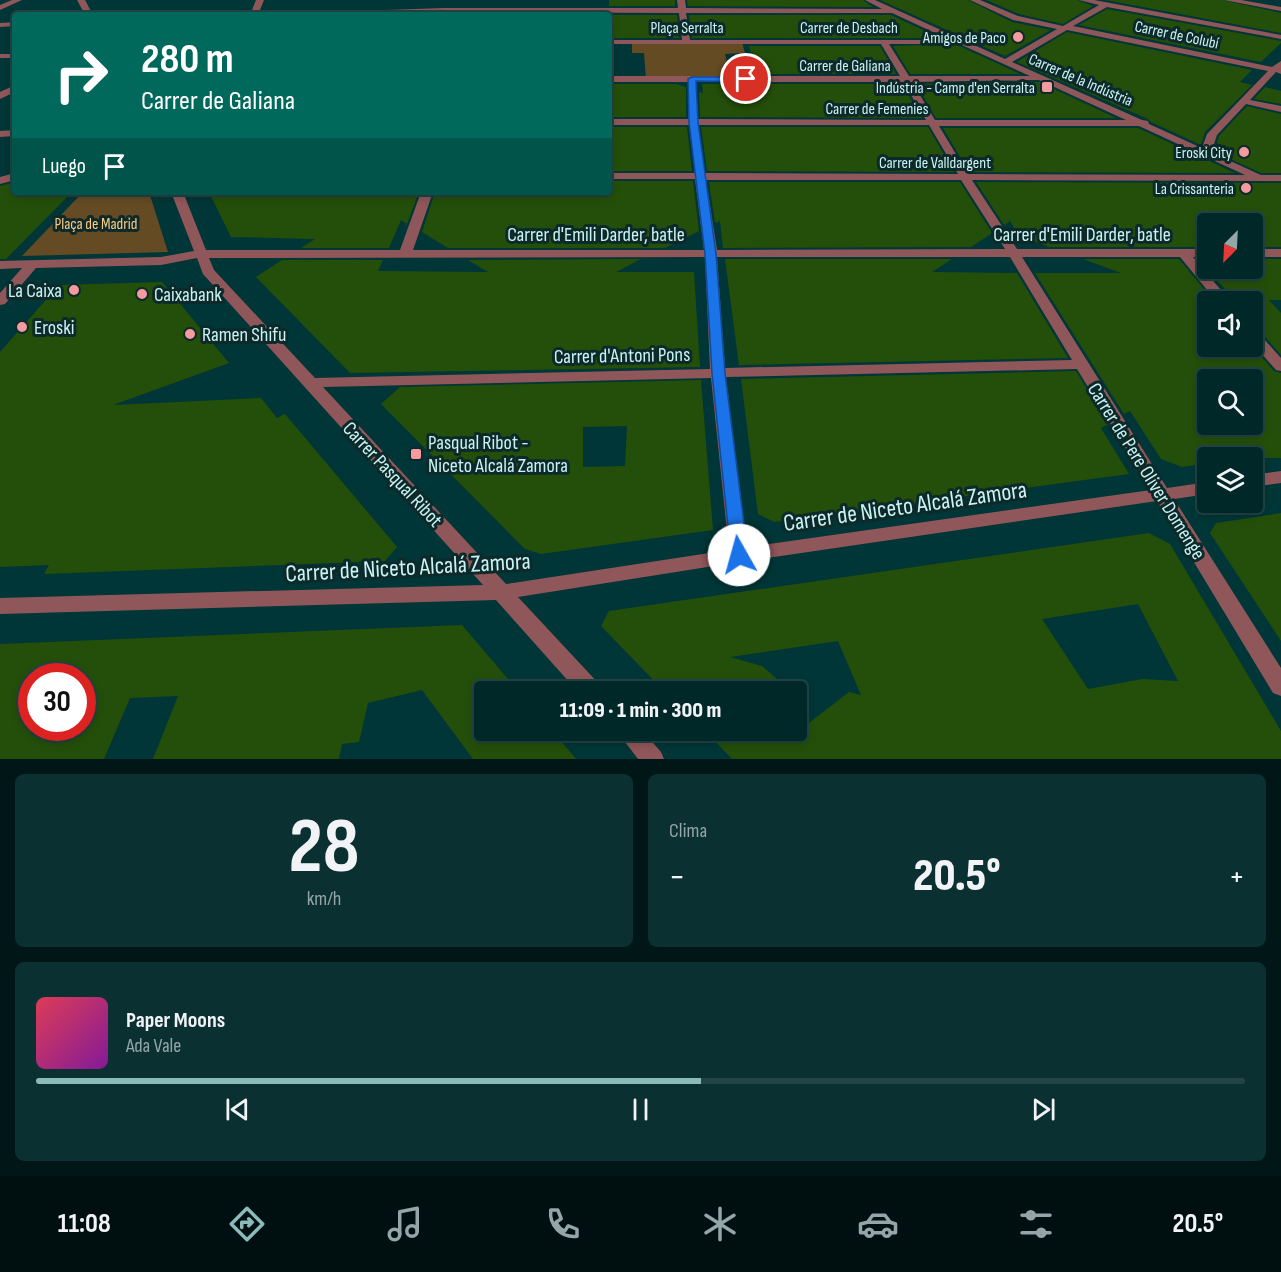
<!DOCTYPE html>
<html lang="es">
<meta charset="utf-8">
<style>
:root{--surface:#002829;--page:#0a3031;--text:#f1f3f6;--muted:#95a6a8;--line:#224446;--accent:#8bbbb9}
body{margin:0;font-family:"Sofia Sans Condensed",sans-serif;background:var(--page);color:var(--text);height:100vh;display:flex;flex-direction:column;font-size:22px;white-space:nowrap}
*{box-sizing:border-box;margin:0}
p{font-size:20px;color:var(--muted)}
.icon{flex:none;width:33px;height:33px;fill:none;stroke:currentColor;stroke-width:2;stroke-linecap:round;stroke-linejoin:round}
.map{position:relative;height:759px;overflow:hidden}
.drawer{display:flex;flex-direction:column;gap:15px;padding:15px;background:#001617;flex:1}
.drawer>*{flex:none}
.guide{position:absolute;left:12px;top:12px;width:600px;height:183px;border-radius:6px;box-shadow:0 3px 9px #0003,0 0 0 2px var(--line);background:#00695c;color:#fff;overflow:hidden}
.needle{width:39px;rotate:204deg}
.controls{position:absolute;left:1197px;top:213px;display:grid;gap:12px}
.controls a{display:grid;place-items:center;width:66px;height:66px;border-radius:6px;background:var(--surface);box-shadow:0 3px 9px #0003,0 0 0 2px var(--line);font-size:30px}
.speed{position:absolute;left:18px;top:663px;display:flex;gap:12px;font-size:30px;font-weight:700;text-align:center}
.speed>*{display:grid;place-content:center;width:78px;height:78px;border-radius:50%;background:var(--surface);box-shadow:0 3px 9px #0003,0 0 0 2px var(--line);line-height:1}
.speed .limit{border:9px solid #d22;background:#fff;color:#111}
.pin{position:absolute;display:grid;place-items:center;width:51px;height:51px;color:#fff;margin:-26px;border:3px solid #fff;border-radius:50%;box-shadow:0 2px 6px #0007}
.me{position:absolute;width:66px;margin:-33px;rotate:353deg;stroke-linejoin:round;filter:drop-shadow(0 0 4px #0008)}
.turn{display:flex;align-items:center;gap:21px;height:126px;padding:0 30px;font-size:27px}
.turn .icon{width:78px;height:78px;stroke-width:2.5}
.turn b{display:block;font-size:42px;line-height:51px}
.then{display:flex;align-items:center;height:57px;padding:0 30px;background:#0003;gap:12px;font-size:22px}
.big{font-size:45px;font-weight:800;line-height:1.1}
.drawer .tile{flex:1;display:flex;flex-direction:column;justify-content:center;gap:9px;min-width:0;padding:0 21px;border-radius:9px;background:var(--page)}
.drawer .dial{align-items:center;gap:0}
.dial b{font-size:78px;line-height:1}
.song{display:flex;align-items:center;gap:18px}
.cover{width:72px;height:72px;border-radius:9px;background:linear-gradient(135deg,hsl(350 70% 55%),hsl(290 70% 35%))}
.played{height:6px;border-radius:3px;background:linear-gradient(90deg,var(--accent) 55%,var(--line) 55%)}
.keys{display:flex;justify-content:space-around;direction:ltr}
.heat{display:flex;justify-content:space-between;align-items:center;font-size:33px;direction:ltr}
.drawer .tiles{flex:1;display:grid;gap:15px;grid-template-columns:1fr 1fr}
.tile:last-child{grid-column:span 2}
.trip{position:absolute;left:474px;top:681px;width:333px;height:60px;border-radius:6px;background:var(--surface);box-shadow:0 3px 9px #0003,0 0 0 2px var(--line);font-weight:800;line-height:60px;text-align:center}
.menu{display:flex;height:96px;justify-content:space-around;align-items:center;background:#001010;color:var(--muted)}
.menu .icon{width:42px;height:42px}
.menu .on{color:var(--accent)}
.menu b{font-size:27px;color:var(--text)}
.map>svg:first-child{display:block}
</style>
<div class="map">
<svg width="1281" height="759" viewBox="0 0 1281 759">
<rect width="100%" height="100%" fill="#003637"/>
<g fill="#644b24">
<path d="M632,42H742L745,53L725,54L731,79H646L644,53H632Z"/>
<path d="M83,192H149L168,252L22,256Z"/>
</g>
<g fill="#244f0a" fill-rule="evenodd">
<rect x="609" y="0" width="66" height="6"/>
<path d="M687,0H863L873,7L688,6Z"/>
<path d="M880,0H968L1012,22L1051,30L1005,56Z"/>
<path d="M986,0H1077L1093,6L1063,24L1019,14Z"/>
<path d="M1106,0H1222L1281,13V33Z"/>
<path d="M1107,9L1281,41V43L1261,62L1079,25Z"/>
<path d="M609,15H677L679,38H609Z"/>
<path d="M689,15H891L940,38H692Z"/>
<path d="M1067,32L1252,70L1240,82L1252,85L1205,132L1201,145L1151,122L1148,119L1017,62Z"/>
<path d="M955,44L1020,74H910L893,46Z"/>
<path d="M749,46H880L896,74H757Z"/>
<path d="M1039,82L1116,118H936L916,84Z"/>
<path d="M609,84H676L686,87V117H609Z"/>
<path d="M702,84H902L922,118L700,117L699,92L703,93Z"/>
<path d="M1265,87L1281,91V104L1254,99Z"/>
<path d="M1247,106L1281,114V173H1261L1224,156L1229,150L1217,143L1219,136Z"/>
<path d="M609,127H687L692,171H609Z"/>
<path d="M701,127H928L954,172L707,171Z"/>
<path d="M943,128H1138L1235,173L969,172Z"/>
<path d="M609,181H693L699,231L665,248H448L422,232L435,192H609Z"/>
<path d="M15,182V192H72L6,259H0V186Z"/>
<path d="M709,182H960L992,233L971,247L723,248L720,221L715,223Z"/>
<path d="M976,182L1281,183V247H1252V224H1208V247H1049L1019,236L1010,221L1004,225Z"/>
<path d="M209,192H419L407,224L401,220L389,248H301L315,239L231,237Z"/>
<path d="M641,259L616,272H694L700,367L350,373L256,277L282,260H383L378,271L488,272L468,260Z"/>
<path d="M725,259H952L932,272L1017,273L1068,358L739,365Z"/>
<path d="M1083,259H1179L1208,294V346H1252L1274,371L1281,373V458H1208V463L1182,467L1161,459L1130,411L1124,414L1035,273H1121ZM1208,380H1252V424H1208Z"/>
<path d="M1252,259H1281V300H1269L1281,313V355L1259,330L1252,328V302H1237L1210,273H1252Z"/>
<path d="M162,282L229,363L113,405L261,398L277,418L285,414L397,547L385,561L44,574L49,565L0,567V352L59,285Z"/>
<path d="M1076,371L1108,424L1101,428L1129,474L774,522L758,514L741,379Z"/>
<path d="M701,380L713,530L541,554L525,549L381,404L400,387ZM627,426L625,466L583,467V427Z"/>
<path d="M1281,513V641L1210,533L1216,523Z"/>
<path d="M1149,533L1170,544L1281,731V759H732L704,730H796V719L805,726L849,692L861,695L838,641L730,657L762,666L784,685L775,692H665L601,626L609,611ZM1138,604L1178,681L1142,679L1088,689L1042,619Z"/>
<path d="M462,625L519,692H484V730H552L576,759H473L422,690L368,703L359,742L342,744L339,759H153L178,696L130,698L104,759H0V644ZM32,676H82V731L32,735Z"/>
</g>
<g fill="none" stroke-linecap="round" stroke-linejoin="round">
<g fill="#90575a" fill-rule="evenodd">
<path d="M12,0H22L0,10V5Z"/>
<path d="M77,0H85L93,15H85Z"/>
<path d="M256,0H264L258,15H250Z"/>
<path d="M677,0H685L686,8L882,9L865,0H875L1005,59L1057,29L1013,20L970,0H980L1018,16L1063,26L1099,5L1079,0H1094L1281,35V39L1107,7L1073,26L1272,67L1281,61V74L1276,72L1250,100L1281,106V112L1246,104L1217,135L1214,144L1227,151L1222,154L1204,147L1203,145L1207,134L1268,71L1067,30L1012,62L1142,120L1148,121L1149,124L1261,175H1281V181L972,180L1017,249H1208V257H1193L1231,302H1217L1180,257H1022L1167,488L1208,482V494L1174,499L1281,668V696L1273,693L1157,501L739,562L518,597L600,685L603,692H578L496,600L0,614V598L483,585L203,274L197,258L161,265L36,268L5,304L0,305V293L22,268L0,269V261L161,257L194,251L171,192H183L206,250H400L421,192H433L413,250H704L695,179H609V173H695L689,125H609V119H688V82H609V76H900L881,44H609V40H682L679,13L444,12L295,15L299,13L444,8H678ZM686,13H892L950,40H690ZM955,42L1030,76H909L889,44H951ZM1039,80L1126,120H935L912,82ZM696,82H903L926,120L698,119ZM698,125H929L958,174L705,173ZM939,126H1139L1245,175L968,174ZM706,180H961L1005,249L717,250ZM705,257L710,369L315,378L214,270L209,258ZM717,257H1010L1072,360L725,368ZM1077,369L1151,490L747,547L726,377ZM711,378L729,550L506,584L323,387Z"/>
<path d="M1224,0H1241L1281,7V11Z"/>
<path d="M15,22V26L0,27V23Z"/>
<rect x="0" y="54" width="15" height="4"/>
<path d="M15,85V92L0,99V92Z"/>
<path d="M15,130V136L0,137V131Z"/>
<path d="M15,173V180L0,184V177Z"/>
<rect x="1252" y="249" width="29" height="8"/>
<path d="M1252,330L1257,331L1281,358V371L1276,370L1252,343Z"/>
<path d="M1281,471V483L1252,487V475Z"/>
<path d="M616,730H642L661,752L664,759H638Z"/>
</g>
</g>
<path fill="#1a73e8" stroke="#114b97" stroke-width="1.5" d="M692,77H746L750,79L746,82L696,81L698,122L716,254L725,373L748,555L745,560L739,562L733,560L731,555L712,373L705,254L689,122L688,79Z"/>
<g fill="#f49b9f" stroke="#0d292a" stroke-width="2">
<circle cx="1018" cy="37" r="6"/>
<rect x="1041" y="81" width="12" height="12" rx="3"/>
<circle cx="1244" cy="152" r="6"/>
<circle cx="1246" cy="188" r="6"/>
<circle cx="74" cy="290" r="6"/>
<circle cx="142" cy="294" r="6"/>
<circle cx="22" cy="327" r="6"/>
<circle cx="190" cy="334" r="6"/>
<rect x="410" y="448" width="12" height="12" rx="3"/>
</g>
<g text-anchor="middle" stroke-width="6" stroke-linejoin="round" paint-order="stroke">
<g font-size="16" fill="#caf3f3" stroke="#0d292a">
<text x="687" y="33">Plaça Serralta</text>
<text x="849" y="33">Carrer de Desbach</text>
<text transform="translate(1177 34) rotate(12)" y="6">Carrer de Colubí</text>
<text x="845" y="71">Carrer de Galiana</text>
<text transform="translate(1081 79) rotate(23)" y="6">Carrer de la Indústria</text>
<text x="877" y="114">Carrer de Femenies</text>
<text x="935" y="168">Carrer de Valldargent</text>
</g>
<g font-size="16" fill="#caf3f3" stroke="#0d292a" text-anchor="end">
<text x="1006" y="43">Amigos de Paco</text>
<text x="1035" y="93">Indústria - Camp d'en Serralta</text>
<text x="1232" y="158">Eroski City</text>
<text x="1234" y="194">La Crissanteria</text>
</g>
<g font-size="16" fill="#fecc80" stroke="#0d292a">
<text x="96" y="229">Plaça de Madrid</text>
</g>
<g font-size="20" fill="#caf3f3" stroke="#0d292a">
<text x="596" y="241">Carrer d'Emili Darder, batle</text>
<text x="1082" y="241">Carrer d'Emili Darder, batle</text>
<text transform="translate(622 355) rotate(-1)" y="7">Carrer d'Antoni Pons</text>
<text transform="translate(1147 471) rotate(58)" y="7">Carrer de Pere Oliver Domenge</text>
<text transform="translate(393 474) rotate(47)" y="7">Carrer Pasqual Ribot</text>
</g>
<g font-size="20" fill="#caf3f3" stroke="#0d292a" text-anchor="start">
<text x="62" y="297" text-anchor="end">La Caixa</text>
<text x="154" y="301">Caixabank</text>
<text x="34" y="334">Eroski</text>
<text x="202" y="341">Ramen Shifu</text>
<text x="428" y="449">Pasqual Ribot -<tspan x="428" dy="23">Niceto Alcalá Zamora</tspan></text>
</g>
<g font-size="24" fill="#caf3f3" stroke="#0d292a">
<text transform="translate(905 506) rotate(-8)" y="8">Carrer de Niceto Alcalá Zamora</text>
<text transform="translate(408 567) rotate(-3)" y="8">Carrer de Niceto Alcalá Zamora</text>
</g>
</g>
</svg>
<div class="controls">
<a><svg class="needle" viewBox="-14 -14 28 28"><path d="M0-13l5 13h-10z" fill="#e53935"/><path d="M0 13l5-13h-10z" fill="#95a6a8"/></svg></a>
<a><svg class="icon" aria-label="sound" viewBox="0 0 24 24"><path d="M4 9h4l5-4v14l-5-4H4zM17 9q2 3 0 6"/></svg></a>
<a><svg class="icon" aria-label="search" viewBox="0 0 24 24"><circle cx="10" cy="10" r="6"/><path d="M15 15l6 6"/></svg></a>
<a><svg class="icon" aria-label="layers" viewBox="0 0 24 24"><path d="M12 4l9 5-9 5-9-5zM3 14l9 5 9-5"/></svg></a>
</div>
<div class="speed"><div class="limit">30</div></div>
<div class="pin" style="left:746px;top:79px;background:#d93025"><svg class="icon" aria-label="arrive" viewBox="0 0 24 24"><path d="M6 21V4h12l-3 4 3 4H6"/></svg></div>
<svg class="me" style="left:739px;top:555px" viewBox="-20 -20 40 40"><circle r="19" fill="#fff"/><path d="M0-13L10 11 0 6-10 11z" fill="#1a73e8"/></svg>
<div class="trip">11:09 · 1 min · 300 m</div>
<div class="guide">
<div class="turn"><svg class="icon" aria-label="right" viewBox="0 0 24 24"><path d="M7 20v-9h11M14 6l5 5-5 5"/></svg><div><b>280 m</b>Carrer de Galiana</div></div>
<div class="then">Luego<svg class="icon" aria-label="arrive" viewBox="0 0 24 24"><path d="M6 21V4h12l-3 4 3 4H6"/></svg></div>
</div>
</div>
<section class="drawer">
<div class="tiles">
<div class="tile dial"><b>28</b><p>km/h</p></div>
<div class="tile"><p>Clima</p>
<div class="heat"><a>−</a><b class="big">20.5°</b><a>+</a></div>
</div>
<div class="tile">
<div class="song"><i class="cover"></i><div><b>Paper Moons</b><p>Ada Vale</p></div></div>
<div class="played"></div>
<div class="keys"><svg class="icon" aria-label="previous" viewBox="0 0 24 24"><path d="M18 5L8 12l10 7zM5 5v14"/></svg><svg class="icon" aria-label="pause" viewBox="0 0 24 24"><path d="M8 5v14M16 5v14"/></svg><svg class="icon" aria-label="next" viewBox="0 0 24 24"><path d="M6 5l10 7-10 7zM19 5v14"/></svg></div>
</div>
</div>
</section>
<nav class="menu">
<b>11:08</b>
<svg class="icon on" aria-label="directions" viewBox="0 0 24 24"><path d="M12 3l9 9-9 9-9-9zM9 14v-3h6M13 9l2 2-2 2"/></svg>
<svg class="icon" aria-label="music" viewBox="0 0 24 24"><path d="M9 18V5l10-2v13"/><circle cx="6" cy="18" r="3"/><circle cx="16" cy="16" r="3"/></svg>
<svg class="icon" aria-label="phone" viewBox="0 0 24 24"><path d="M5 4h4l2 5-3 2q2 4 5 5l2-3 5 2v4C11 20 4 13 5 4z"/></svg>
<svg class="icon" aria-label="climate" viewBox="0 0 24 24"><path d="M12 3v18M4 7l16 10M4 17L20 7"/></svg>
<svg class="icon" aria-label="car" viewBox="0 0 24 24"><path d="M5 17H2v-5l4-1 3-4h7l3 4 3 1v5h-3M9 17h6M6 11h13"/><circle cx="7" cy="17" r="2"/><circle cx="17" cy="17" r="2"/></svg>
<svg class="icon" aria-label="filters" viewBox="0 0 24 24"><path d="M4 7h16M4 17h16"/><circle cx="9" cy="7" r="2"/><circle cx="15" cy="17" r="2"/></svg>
<b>20.5°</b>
</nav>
